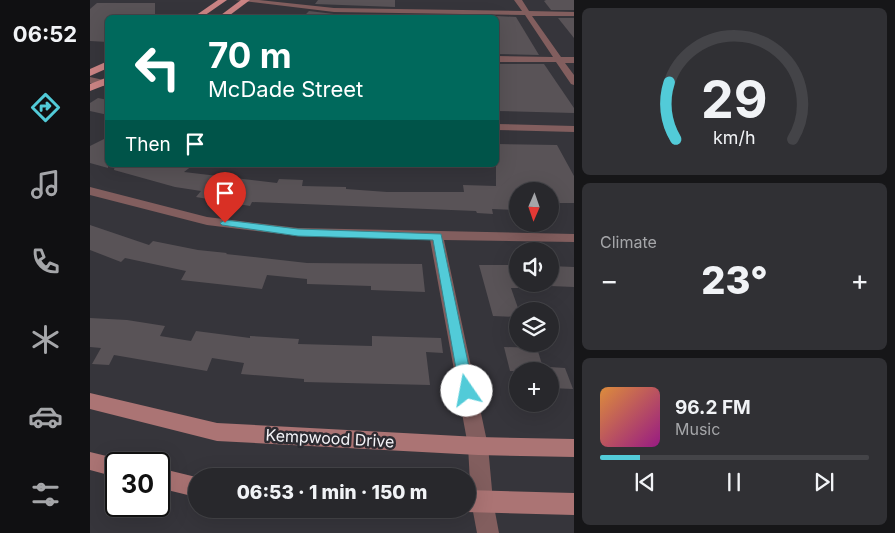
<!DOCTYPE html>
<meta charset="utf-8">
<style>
:root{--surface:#28282c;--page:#303034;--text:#f1f3f6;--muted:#a5a6a9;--line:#444448;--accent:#52cbd8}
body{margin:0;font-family:Inter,sans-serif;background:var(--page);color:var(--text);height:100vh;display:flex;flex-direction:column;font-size:19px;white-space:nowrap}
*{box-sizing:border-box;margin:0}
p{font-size:16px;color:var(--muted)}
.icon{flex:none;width:28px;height:28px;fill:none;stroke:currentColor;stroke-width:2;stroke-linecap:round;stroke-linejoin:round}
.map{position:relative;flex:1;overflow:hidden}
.panel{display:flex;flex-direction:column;gap:8px;padding:8px;background:#161618;width:321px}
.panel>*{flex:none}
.top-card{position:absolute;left:15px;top:15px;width:394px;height:152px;border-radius:8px;box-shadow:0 5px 20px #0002,0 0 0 1px var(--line);background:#00695c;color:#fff;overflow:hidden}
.needle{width:32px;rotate:182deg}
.controls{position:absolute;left:419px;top:182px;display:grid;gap:10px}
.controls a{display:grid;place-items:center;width:50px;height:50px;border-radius:50%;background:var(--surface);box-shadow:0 5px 20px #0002,0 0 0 1px var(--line);font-size:25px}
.speed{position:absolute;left:15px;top:452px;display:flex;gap:10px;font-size:25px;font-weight:700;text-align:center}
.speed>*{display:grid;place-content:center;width:65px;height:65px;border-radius:50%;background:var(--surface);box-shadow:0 5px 20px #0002,0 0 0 1px var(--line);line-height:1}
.speed .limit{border:2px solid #111;border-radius:8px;background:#fff;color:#111}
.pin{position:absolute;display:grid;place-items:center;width:42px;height:42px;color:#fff;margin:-51px -21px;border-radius:50% 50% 50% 0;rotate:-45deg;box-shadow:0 0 5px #0007}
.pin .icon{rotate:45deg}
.me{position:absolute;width:55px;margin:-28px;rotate:348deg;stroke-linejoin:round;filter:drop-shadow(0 0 4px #0008)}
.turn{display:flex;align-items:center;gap:18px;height:105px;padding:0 20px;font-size:22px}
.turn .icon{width:65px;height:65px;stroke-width:2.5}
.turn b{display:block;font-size:35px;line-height:42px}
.then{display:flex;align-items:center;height:48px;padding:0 20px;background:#0003;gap:10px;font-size:19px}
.big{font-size:38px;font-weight:800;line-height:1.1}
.panel .card{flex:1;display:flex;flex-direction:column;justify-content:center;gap:8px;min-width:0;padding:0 18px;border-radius:8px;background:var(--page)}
.panel .dial{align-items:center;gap:0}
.dial svg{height:130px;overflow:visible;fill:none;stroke:var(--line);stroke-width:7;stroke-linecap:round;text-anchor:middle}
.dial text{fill:var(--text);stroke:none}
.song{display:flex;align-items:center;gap:15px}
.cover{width:60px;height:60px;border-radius:8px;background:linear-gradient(135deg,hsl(30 70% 55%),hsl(310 70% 35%))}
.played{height:5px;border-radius:2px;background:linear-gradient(90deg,var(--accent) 15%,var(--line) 15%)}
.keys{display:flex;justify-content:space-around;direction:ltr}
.heat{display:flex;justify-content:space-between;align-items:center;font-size:28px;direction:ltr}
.trip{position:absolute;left:98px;top:468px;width:288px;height:50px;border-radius:25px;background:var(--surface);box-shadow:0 5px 20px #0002,0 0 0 1px var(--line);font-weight:800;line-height:50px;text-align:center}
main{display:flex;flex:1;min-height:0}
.tab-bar{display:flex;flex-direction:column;width:90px;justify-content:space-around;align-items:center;background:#101012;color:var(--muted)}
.tab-bar .icon{width:35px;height:35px}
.tab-bar .current{color:var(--accent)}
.tab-bar b{font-size:22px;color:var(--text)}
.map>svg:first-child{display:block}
</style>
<main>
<nav class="tab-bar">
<b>06:52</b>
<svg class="icon current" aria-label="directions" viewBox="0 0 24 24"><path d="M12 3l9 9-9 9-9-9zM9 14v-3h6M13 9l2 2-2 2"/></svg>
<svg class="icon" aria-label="music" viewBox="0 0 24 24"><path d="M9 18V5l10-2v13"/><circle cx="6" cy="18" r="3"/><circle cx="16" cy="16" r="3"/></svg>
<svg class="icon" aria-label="phone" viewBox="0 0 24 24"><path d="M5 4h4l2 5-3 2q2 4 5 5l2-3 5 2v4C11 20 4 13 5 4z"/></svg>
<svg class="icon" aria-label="climate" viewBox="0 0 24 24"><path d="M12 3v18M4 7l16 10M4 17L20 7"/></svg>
<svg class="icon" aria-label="car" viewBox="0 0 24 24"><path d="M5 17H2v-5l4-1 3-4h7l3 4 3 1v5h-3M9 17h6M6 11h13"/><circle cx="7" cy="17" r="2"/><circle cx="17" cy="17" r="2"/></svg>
<svg class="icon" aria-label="filters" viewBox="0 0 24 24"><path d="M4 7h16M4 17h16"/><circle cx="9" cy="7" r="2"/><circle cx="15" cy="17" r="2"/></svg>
</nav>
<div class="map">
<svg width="484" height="533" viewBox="0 0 484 533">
<rect width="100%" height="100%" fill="#36353b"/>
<g fill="#595357">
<path d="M228,0H305V7L225,4Z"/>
<path d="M456,0H484V10H461L454,1Z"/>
<path d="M7,3H65V18H18V42L0,41V9Z"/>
<path d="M219,11L244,14L305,15V18H212Z"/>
<path d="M406,16L426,17L449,55L406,54Z"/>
<path d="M468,18H484V38Z"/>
<path d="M406,64H454L484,108V113L406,111Z"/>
<path d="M8,98L18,100V115L0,111V103Z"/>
<path d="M18,137V168L0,163V146Z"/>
<path d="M406,144L467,145L484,176V203H460V191H428V210L402,209L403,214L387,213L386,211L162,202L160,206L106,197L111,191L85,187L24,170L25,165H103L94,172L187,183L189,179L213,180L212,186L256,187V189L297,192H374L373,185L406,186Z"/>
<path d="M0,225L59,245L63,241L108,250L137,253L136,254L217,263L332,264L335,292L281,290V286L217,284V279L177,275L172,289L91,280L96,271L35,258L31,262L0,250Z"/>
<path d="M389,265H428V288H421L428,308V317L403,316Z"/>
<path d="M460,266L484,267V287L460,286Z"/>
<path d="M0,318L37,320L75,326L70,336L101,341L106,331L160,338V336L209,339L208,344L282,346V336L351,338L353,353L336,352L340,385L214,382V379L151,374L154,363L122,358L117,371L24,355L19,365L2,364L11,348L0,347Z"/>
<path d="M414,347L447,348L454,371H420Z"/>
<path d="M460,367L475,368L483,389L460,388Z"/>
</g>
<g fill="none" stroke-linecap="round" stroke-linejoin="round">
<g fill="#825e5e" fill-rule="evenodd">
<path d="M145,0H169L244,8L432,11L424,0H432L439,11L484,12V16H442L471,57H484V63H475L484,75V85L481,84L466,62H406V56L463,57L435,15L244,12Z"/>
<path d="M0,77L18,81V87L0,83Z"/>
<path d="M406,124L484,126V132L406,130Z"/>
<path d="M0,187L117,217L208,228L484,234V242L354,240L398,446L403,501L409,533H387L381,501L378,446L340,239L208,236L117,225L0,195Z"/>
</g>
<g fill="#ab7474" fill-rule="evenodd">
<path d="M0,393L127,423L388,437L484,439V457L388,455L127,441L0,409Z"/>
<path d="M0,452L33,460L35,464H26V477L0,470Z"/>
<path d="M69,468L106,477V497L69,488Z"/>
<path d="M376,490L484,493V515L376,512L369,509H376Z"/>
</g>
<g fill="#cb8484" fill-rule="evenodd">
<path d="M128,0H137L111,18H102Z"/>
<path d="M151,0H160L136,18H127Z"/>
<path d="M18,61V68L0,76V69Z"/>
<path d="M18,77V84L0,91V84Z"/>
</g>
</g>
<path fill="#52cbd8" stroke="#35848c" d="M135,220L208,229L351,234L384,391L382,395H372L370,391L343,240L208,236L132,225L130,223Z"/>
<g text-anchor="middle" stroke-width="5" stroke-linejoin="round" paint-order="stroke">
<g font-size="16" fill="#f4f3f7" stroke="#2c2b31">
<text transform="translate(240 438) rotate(3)" y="6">Kempwood Drive</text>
</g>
</g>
</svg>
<div class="controls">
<a><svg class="needle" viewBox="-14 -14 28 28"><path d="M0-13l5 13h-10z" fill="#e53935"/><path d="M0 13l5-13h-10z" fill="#a5a6a9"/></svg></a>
<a><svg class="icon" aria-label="sound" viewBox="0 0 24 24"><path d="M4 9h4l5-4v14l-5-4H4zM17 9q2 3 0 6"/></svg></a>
<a><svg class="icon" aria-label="layers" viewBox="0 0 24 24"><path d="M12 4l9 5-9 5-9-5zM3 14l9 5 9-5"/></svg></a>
<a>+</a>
</div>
<div class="speed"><div class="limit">30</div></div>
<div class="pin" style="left:135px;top:223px;background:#d93025"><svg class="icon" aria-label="arrive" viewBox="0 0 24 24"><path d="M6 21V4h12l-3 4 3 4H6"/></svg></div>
<svg class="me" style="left:377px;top:391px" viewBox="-20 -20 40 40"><circle r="19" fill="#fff"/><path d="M0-13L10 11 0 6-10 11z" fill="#52cbd8"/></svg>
<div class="trip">06:53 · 1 min · 150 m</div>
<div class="top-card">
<div class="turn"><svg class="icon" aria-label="left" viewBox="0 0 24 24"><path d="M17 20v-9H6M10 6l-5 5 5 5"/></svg><div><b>70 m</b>McDade Street</div></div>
<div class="then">Then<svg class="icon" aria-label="arrive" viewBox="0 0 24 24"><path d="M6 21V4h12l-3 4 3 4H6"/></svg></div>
</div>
</div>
<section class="panel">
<div class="card dial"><svg viewBox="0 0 100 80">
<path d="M14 69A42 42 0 1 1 86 69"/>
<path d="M14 69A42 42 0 0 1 10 34" stroke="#52cbd8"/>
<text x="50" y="56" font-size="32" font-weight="700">29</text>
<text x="50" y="72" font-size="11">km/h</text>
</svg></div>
<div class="card"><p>Climate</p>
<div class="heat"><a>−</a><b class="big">23°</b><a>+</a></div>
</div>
<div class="card">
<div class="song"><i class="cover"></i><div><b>96.2 FM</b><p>Music</p></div></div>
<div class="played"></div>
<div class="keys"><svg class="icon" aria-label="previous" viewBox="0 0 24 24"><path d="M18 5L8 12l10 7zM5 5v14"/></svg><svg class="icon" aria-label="pause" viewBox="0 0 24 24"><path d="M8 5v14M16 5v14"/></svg><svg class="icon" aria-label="next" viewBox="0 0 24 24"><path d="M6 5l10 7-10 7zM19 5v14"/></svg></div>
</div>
</section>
</main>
